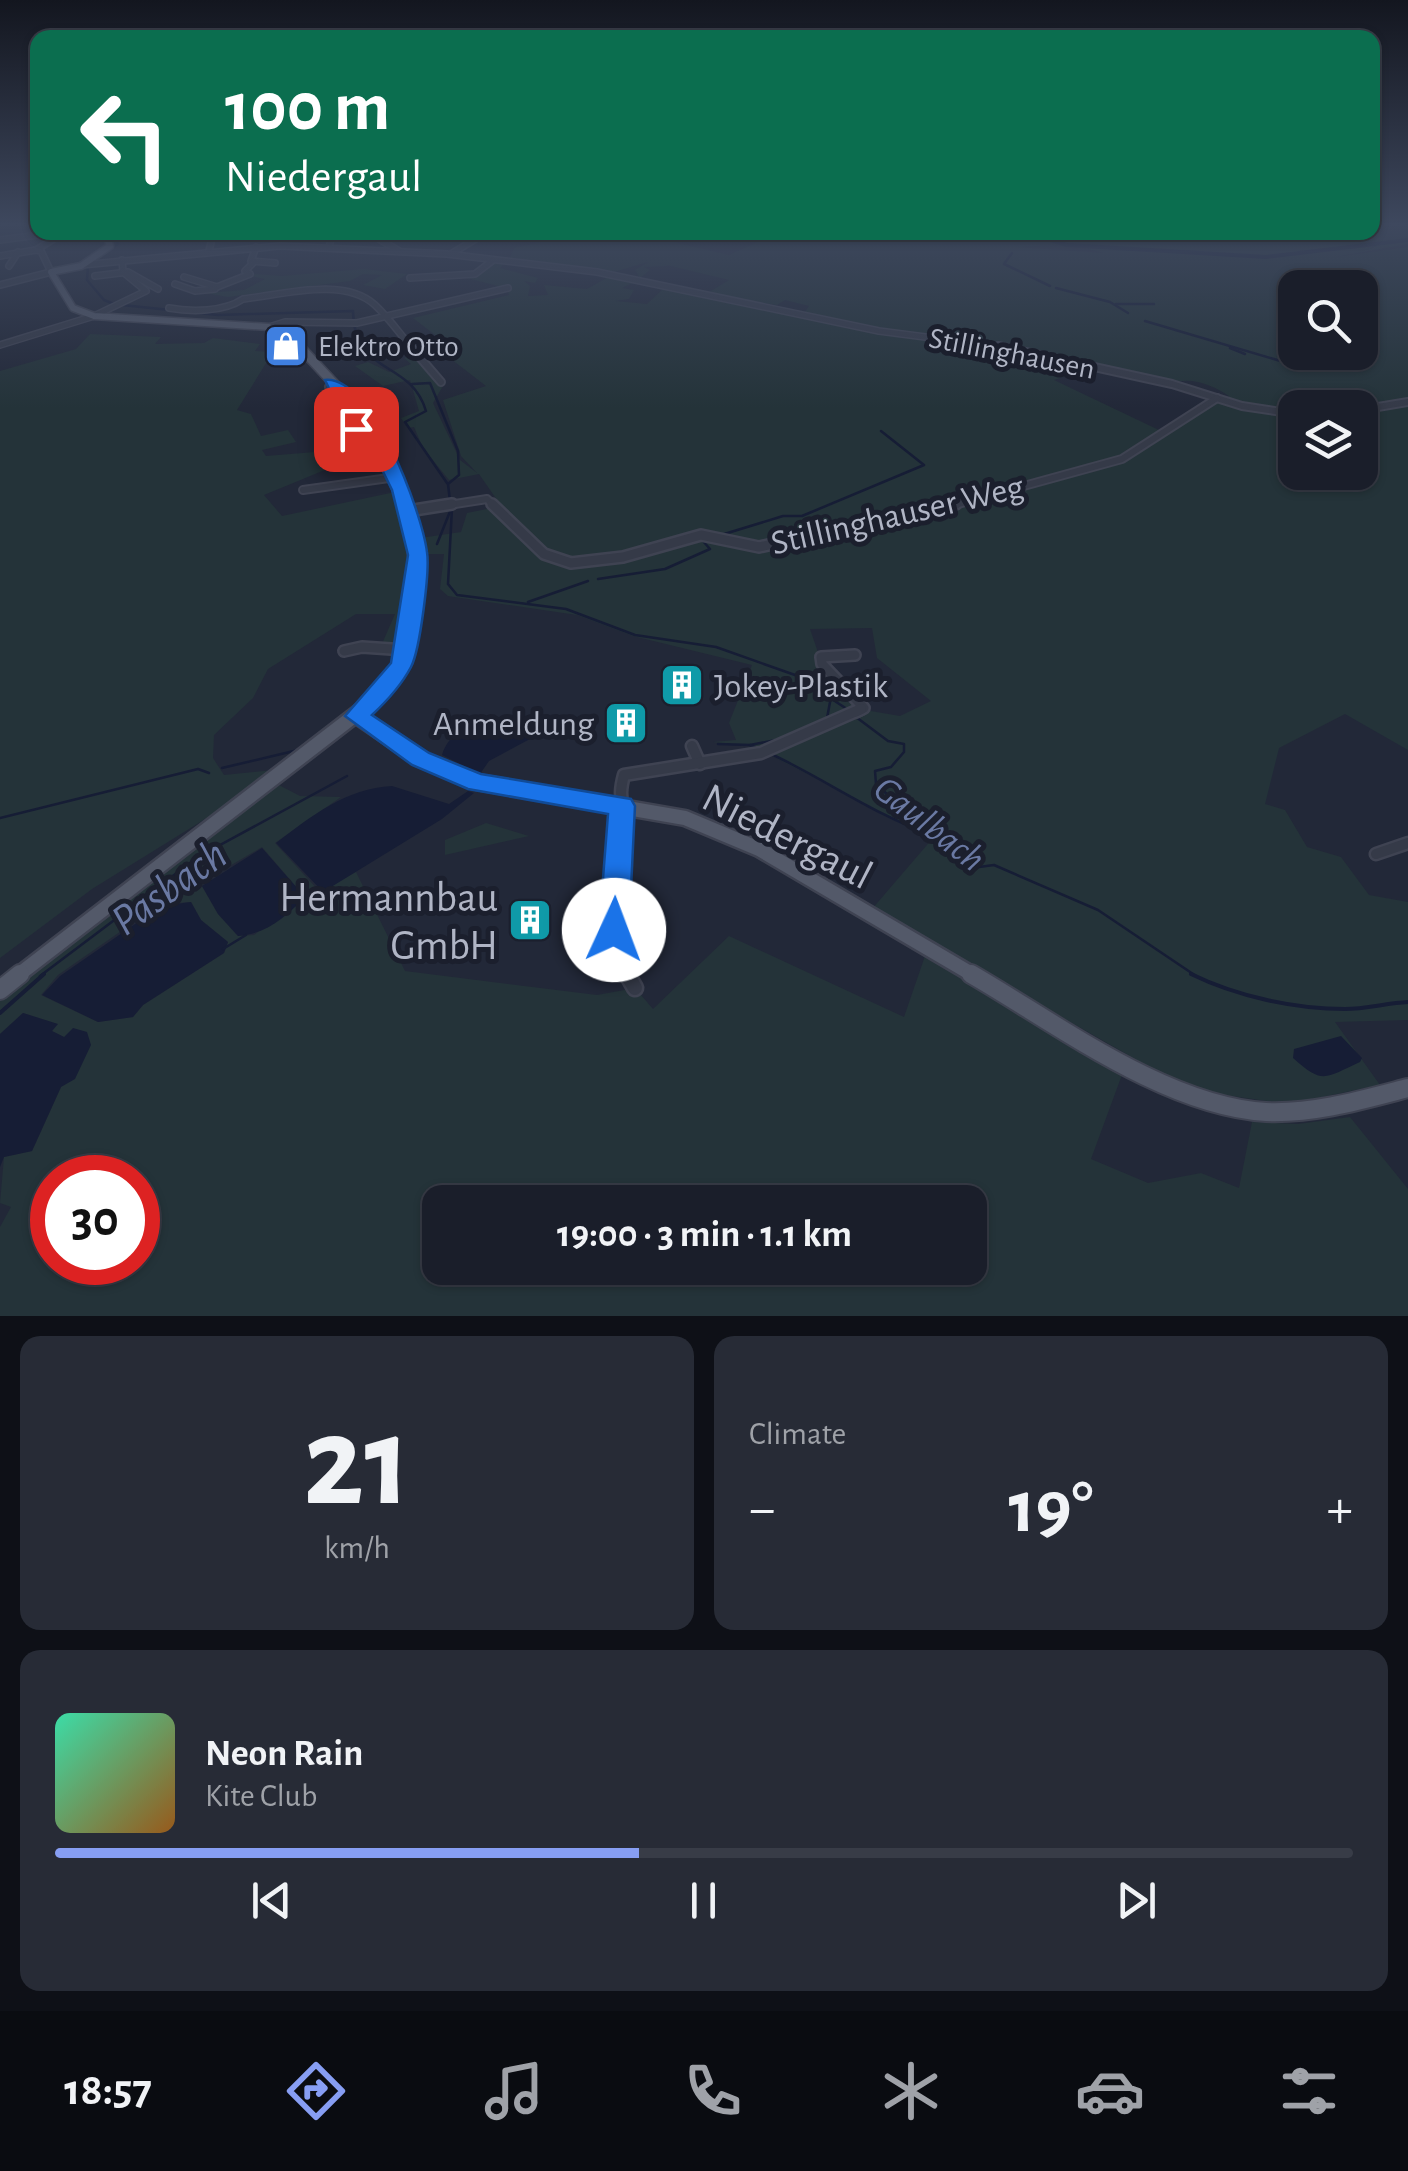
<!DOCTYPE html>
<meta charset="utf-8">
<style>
:root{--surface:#1a1e2a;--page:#272b36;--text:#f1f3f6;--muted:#9fa2a8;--line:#383c47;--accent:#879ef3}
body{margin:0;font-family:"Alegreya Sans",sans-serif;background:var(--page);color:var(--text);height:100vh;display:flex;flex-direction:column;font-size:38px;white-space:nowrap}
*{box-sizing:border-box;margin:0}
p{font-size:32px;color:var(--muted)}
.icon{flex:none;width:55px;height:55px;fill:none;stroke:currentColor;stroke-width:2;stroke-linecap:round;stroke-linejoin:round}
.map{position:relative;height:1316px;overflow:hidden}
.side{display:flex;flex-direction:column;gap:20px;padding:20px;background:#0e1017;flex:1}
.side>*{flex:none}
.hud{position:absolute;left:30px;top:30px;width:1350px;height:210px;border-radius:20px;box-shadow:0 2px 8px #0004,0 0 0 2px var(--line);background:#0b6e4f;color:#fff;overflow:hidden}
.tools{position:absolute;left:1278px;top:270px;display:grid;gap:20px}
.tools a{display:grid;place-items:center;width:100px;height:100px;border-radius:20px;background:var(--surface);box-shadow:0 2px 8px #0004,0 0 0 2px var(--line);font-size:50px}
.speed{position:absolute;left:30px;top:1155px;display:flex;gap:20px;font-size:50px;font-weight:700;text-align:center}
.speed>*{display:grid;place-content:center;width:130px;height:130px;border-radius:50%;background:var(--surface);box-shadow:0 2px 8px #0004,0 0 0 2px var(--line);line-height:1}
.speed .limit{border:15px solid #d22;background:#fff;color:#111}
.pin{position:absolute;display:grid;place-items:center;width:85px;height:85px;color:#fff;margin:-42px;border-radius:20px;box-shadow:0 5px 15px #0006}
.me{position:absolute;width:110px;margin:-55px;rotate:2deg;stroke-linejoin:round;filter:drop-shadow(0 0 8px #0008)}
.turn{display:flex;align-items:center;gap:35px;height:210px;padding:0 30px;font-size:45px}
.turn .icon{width:130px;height:130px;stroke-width:2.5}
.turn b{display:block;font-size:70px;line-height:85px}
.big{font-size:75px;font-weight:600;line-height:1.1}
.side .card{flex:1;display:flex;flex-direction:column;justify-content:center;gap:15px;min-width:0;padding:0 35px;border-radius:20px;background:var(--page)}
.side .dial{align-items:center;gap:0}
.dial b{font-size:130px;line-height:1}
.song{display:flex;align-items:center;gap:30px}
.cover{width:120px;height:120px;border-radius:15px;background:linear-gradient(135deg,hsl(160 70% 55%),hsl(30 70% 35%))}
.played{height:10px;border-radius:5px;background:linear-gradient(90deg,var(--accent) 45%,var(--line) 45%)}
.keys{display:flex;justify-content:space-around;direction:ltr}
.heat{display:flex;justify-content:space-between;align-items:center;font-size:55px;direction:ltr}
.side .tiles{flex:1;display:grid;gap:20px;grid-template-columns:1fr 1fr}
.card:last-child{grid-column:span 2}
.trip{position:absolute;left:422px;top:1185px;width:565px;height:100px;border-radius:20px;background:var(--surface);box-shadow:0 2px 8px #0004,0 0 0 2px var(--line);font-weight:600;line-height:100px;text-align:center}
.dock{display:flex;height:160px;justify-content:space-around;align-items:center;background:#0a0c11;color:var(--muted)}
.dock .icon{width:70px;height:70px}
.dock .current{color:var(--accent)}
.dock b{font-size:45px;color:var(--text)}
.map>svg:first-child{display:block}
</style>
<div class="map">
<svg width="1408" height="1316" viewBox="0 0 1408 1316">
<rect width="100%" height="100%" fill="#222838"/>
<g fill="#243339" fill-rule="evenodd">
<path d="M1373,224H1408V244L1335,257L1408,247V400L1360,408H1295V413L1227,400L1229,396C1215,386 1190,376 1174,383L1012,347L881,329L805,312L809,306L785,300L777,305L720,296L867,330L986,345L1091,368L1054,380L1161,431L1142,446L1150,447L1185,419L1217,402L1295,415V472H1360V411L1408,403V750L1345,714L1279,748L1265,804L1285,810L1307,847L1341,857L1369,895L1408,902V1020L1335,1022L1380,1085L1288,1104L1210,1093L1165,1076L872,909L933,838L768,754L865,710L900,716L931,701L877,658L872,628L810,629L822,664L859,708L765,748L713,742L736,740L729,723L752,665L633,636L577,615L448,596L440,589L444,554H423L420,538L461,532L467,513L497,507L519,533L538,544L513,523L479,474L449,480L423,448L414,427L408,428L401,418L419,411L410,380L383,386L355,366L368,362L389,372L411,364L404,358L412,356L436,374L443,386L433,403L460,460L477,473L461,456L443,400L486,386L438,349L448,345L413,318L509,295L506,288L455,275L474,276L495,262L504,263L500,268L538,278L535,283L524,281L530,286L528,296L548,295L544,285L587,289L610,276L634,282L622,288L634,290L629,299L615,301L647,304L665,287L706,294L729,280L654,262L670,266L644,267L650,270L640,278L635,270L648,262L614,272L509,261L514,248L546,241L536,233H520H635L729,255L778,233L900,240L904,233L1045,232L1035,238L1060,245L1016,247L1104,253L1062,242L1057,236L1372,232ZM1295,288H1360V352H1295Z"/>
<path d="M364,269L407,274L385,289L363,285L382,275L363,274L350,281L228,297L205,293L244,290L265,279L251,276L255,274L282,276Z"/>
<path d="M90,334L161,337L155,344L204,343L213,338L260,344L255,351L273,352L237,410L251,414L261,436L288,430L296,442L262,450L266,456L327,451L337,465L264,495L282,516L395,492L401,531H405L408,575L395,648L381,646L395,614H356L268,669L253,698L214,735L213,758L224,775L274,770L218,811L92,889L0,958V371L76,349Z"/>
<path d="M275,783L300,796L341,797L275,843L319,891L356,872L405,971L597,995L635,988L653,1009L729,936L904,1017L925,956L1123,1072L1091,1159L1148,1183L1201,1173L1239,1188L1252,1122L1298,1124L1350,1117L1408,1189V1316H0V1227L11,1207L0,1203L4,1157L32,1151L61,1087L64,1037L52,1031L57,1024L23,1013L0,1034V995ZM262,847L305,897L254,935L238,936L218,914L202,886L168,902ZM191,902L201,920L228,942L224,953L143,1005L133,1017L98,1022L41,995L58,975L160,904ZM52,1178H138V1262H52ZM440,1202H970V1268H440Z"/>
<path d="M486,823L529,836L445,855V840Z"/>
</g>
<g fill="#161d35">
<path d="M486,718H501L543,732L489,761L480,774L442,755C448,735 466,724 486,718Z"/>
<path d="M392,786L449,804L468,791L474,793L442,819L323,892L276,843C311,816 347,788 392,786Z"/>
<path d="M262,848L305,897C286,917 266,934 238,936L218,914L202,886Z"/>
<path d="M191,902L201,920L228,942L224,953L143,1005L133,1017L98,1022L42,995L60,976L161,906Z"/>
<path d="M23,1013L58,1024L52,1031L64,1037L73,1028L87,1032L91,1045L75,1079L61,1087L32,1151L4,1157L0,1167V1034Z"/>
<path d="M1341,1036L1362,1058L1360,1062C1325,1078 1323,1085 1293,1058L1294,1049Z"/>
</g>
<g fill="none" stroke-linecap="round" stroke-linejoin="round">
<g stroke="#161d35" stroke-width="2.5">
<path d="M1404,224L1408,225"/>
<path d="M106,252L118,244L113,236"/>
<path d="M1012,253L1004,264L1050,286"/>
<path d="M88,265L87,280L104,300L114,304"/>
<path d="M1056,288L1110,302L1128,313"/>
<path d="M1116,304H1154"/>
<path d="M122,305L218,315L353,311C354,377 410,358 426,411L405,422L447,483"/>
<path d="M1145,321L1311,370"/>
<path d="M1230,348L1245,354"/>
<path d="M412,384L430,383L458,451L459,475L448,484L450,501"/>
<path d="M452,508L448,584L457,595L566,609L635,635L716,647L795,675L850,711"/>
<path d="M721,535L783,516H802L924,465L881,431"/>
<path d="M437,544L451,509"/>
<path d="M598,579L665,569L710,549L702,540"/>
<path d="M528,602L588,581"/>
<path d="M856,717L888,741L904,744V752L891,767L875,771L876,784L903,809L943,823L945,833L934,836L955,843L979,867L994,865L1098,910L1196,976"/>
<path d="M827,718L831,697"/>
<path d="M718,744L750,745L781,739"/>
<path d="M750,745L759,749"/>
<path d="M771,754C825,779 876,816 932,835"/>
<path d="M222,768L298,750"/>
<path d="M0,818L198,769L209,773"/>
<path d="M297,906L319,891"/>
<path d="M223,949L246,935"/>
<path d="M40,976L198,857L347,776"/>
</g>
<g stroke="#161d35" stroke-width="4">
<path d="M1191,974C1236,996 1294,1009 1345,1009C1366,1009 1387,1003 1408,1002"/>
<path d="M0,1013L44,974"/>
</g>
<path fill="#161d35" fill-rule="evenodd" d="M1049,232H1057L1052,237L1067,243L1266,255L1408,238V242L1266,259L1066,247L1044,240Z"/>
<g stroke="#3f4352" stroke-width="8">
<g id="minor-far4">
<path d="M378,232L379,239L399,251"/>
<path d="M444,232L479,237"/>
<path d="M723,235L729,237H717Z"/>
<path d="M0,240L61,232"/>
<path d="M330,243L333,232"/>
<path d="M256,247L251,261L275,263"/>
<path d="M209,251L212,238L220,232"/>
<path d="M451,254L487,232"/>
<path d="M0,256L36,250L65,232"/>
<path d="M82,265L280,246L447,254L597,272L879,331L1010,348"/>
<path d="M9,266L18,252"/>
<path d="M95,276L128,272L158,289"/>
<path d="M184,277L217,287L250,274L245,271L254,262"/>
<path d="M410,278L475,274L492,261"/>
<path d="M175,284L195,291L215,289"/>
<path d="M0,285L51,272L41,251L36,250"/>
<path d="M169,308C191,312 224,312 243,299C281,295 344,276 375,305C389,318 400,334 412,348"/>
<path d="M269,327L285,322L357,323L508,288"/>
<path d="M0,345L94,316L146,291L123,272L122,260"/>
</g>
</g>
<g stroke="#3f4352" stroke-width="10">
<g id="minor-far3">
<path d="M410,346L441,382"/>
<path d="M998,346L1172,384L1242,406L1295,414"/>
<path d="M334,383L329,387L362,447"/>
<path d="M1360,410L1408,402"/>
<path d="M303,490L396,477"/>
<path d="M436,507L487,499L495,507"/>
<path d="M947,507L1122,459L1217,398"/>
</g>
</g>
<g stroke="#3f4352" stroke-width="14">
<g id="minor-far2">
<path d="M492,504L544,554L571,563L623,557L701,535L759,547L956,504"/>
<path d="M408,511L452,504"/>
<path d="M344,651L362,647L406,650"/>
<path d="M855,655L821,657L822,664L864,708L856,712"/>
</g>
</g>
<g stroke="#3f4352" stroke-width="15">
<g id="minor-far1">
<path d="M692,746L700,764"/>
<path d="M1376,854L1408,843"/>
<path d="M629,976C602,927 620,873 623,821C625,800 617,801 624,775L761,753L861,709"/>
</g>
</g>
<g stroke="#3f4352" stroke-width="19">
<path id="minor" d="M627,974L635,988"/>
</g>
<g stroke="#3f4352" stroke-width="9">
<path id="major-far4" d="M113,232L107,237L110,246L81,266L51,272L73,308L94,316L269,327L301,348"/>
</g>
<g stroke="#3f4352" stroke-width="12">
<path id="major-far3" d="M299,346L365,417L405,507"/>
</g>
<g stroke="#3f4352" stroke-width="15">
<path id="major-far2" d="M361,712C372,700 390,686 397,671C424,621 418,556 405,504"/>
</g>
<g stroke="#3f4352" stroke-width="19">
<g id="major-far1">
<path d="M357,716L420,759L477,782L685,818L759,849L975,976"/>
<path d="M17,976L363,709"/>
</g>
</g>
<g stroke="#3f4352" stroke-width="22">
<g id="major">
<path d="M971,974C1056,1023 1165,1106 1266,1112C1314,1114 1362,1100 1408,1088"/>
<path d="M0,990L20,974"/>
</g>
</g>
<use href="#minor-far4" stroke="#353a48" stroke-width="5"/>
<use href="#minor-far3" stroke="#353a48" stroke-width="6"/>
<use href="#minor-far2" stroke="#353a48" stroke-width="9"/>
<use href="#minor-far1" stroke="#353a48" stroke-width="10"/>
<use href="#minor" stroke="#353a48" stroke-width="14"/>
<use href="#major-far4" stroke="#535969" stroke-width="6"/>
<use href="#major-far3" stroke="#535969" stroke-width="9"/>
<use href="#major-far2" stroke="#535969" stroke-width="10"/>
<use href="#major-far1" stroke="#535969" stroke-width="14"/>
<use href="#major" stroke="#535969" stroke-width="18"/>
</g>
<linearGradient id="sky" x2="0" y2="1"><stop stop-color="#13161f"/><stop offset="0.55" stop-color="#3e485e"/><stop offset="1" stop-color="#3e485e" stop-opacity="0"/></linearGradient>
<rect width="1408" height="408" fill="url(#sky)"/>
<path fill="#1a73e8" stroke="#114b97" stroke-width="2.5" d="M325,380C372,375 422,513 427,552C430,571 420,650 411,667C401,686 387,701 372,715L429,753L481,774L631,799L635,806L629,930L625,939L614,943L604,939L599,930L608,814L468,789L412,765L345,716L391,663L408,555L392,490L363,431L350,433Z"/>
<defs>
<g id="shop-square" transform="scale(2.25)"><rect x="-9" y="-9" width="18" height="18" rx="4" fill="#3f7fe0" stroke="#1b1f2d"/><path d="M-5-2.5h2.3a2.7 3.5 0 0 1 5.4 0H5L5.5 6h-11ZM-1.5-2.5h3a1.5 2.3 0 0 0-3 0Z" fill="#fff"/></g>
<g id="building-square" transform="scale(2.25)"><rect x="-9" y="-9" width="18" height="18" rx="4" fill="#0f9aa8" stroke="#1b1f2d"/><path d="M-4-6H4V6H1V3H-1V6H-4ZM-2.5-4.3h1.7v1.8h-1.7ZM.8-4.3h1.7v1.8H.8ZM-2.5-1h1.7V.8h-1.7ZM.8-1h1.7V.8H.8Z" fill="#fff"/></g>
</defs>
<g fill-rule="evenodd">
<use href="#shop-square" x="286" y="346"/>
<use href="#building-square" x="682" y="685"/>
<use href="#building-square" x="626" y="723"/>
<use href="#building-square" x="530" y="920"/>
</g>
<g text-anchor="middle" stroke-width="10" stroke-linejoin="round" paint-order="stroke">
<g font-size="30" fill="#b0b5c5" stroke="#1b1f2d" text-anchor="start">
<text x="318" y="356">Elektro Otto</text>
</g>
<g font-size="30" fill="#b0b5c5" stroke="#1b1f2d">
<text transform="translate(1012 353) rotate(11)" y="10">Stillinghausen</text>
</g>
<g font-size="35" fill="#b0b5c5" stroke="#1b1f2d">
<text transform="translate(897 514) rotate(-13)" y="12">Stillinghauser Weg</text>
</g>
<g font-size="35" fill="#b0b5c5" stroke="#1b1f2d" text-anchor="start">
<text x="714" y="697">Jokey-Plastik</text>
<text x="594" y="735" text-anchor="end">Anmeldung</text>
</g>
<g font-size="38" font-style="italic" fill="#6a79a3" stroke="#1b1f2d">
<text transform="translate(930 823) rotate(38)" y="13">Gaulbach</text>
</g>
<g font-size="42" fill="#b0b5c5" stroke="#1b1f2d">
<text transform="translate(788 835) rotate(27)" y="15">Niedergaul</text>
</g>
<g font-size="42" fill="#b0b5c5" stroke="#1b1f2d" text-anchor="end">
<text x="498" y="911">Hermannbau<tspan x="498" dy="48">GmbH</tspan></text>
</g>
<g font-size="45" font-style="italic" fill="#6a79a3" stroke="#1b1f2d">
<text transform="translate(168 886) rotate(-36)" y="16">Pasbach</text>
</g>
</g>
</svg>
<div class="tools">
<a><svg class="icon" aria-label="search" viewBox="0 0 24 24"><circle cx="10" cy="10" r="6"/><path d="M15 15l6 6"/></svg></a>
<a><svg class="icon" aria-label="layers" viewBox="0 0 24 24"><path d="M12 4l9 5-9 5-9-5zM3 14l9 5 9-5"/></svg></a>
</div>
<div class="speed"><div class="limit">30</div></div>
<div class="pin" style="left:356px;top:429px;background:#d93025"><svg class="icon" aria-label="arrive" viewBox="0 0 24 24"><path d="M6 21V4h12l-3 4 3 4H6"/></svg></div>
<svg class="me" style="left:614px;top:930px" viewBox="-20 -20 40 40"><circle r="19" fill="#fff"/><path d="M0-13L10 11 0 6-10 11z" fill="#1a73e8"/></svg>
<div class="trip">19:00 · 3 min · 1.1 km</div>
<div class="hud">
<div class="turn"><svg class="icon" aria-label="left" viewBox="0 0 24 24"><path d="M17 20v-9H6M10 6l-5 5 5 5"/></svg><div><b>100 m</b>Niedergaul</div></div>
</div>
</div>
<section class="side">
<div class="tiles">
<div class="card dial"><b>21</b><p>km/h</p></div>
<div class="card"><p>Climate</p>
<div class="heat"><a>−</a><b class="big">19°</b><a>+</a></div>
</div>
<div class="card">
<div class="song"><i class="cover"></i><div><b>Neon Rain</b><p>Kite Club</p></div></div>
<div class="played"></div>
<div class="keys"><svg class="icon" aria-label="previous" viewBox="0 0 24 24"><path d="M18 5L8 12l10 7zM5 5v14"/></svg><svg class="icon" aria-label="pause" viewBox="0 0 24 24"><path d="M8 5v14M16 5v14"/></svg><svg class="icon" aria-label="next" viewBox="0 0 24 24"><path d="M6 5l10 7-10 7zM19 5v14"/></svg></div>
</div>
</div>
</section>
<nav class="dock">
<b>18:57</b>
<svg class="icon current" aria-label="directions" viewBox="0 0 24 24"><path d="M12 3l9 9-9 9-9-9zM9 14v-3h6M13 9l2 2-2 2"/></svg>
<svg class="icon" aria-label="music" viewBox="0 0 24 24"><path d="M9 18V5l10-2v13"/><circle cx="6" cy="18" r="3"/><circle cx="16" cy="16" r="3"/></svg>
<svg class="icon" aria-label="phone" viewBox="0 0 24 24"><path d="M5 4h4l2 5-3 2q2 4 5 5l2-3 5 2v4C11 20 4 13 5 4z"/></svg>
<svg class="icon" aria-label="climate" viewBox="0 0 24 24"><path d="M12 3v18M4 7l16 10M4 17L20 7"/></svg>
<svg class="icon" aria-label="car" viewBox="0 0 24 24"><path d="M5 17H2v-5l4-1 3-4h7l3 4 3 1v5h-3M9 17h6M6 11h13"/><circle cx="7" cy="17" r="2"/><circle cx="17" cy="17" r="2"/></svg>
<svg class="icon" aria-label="filters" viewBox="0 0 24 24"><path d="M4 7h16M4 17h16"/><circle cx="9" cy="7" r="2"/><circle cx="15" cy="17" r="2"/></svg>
</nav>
